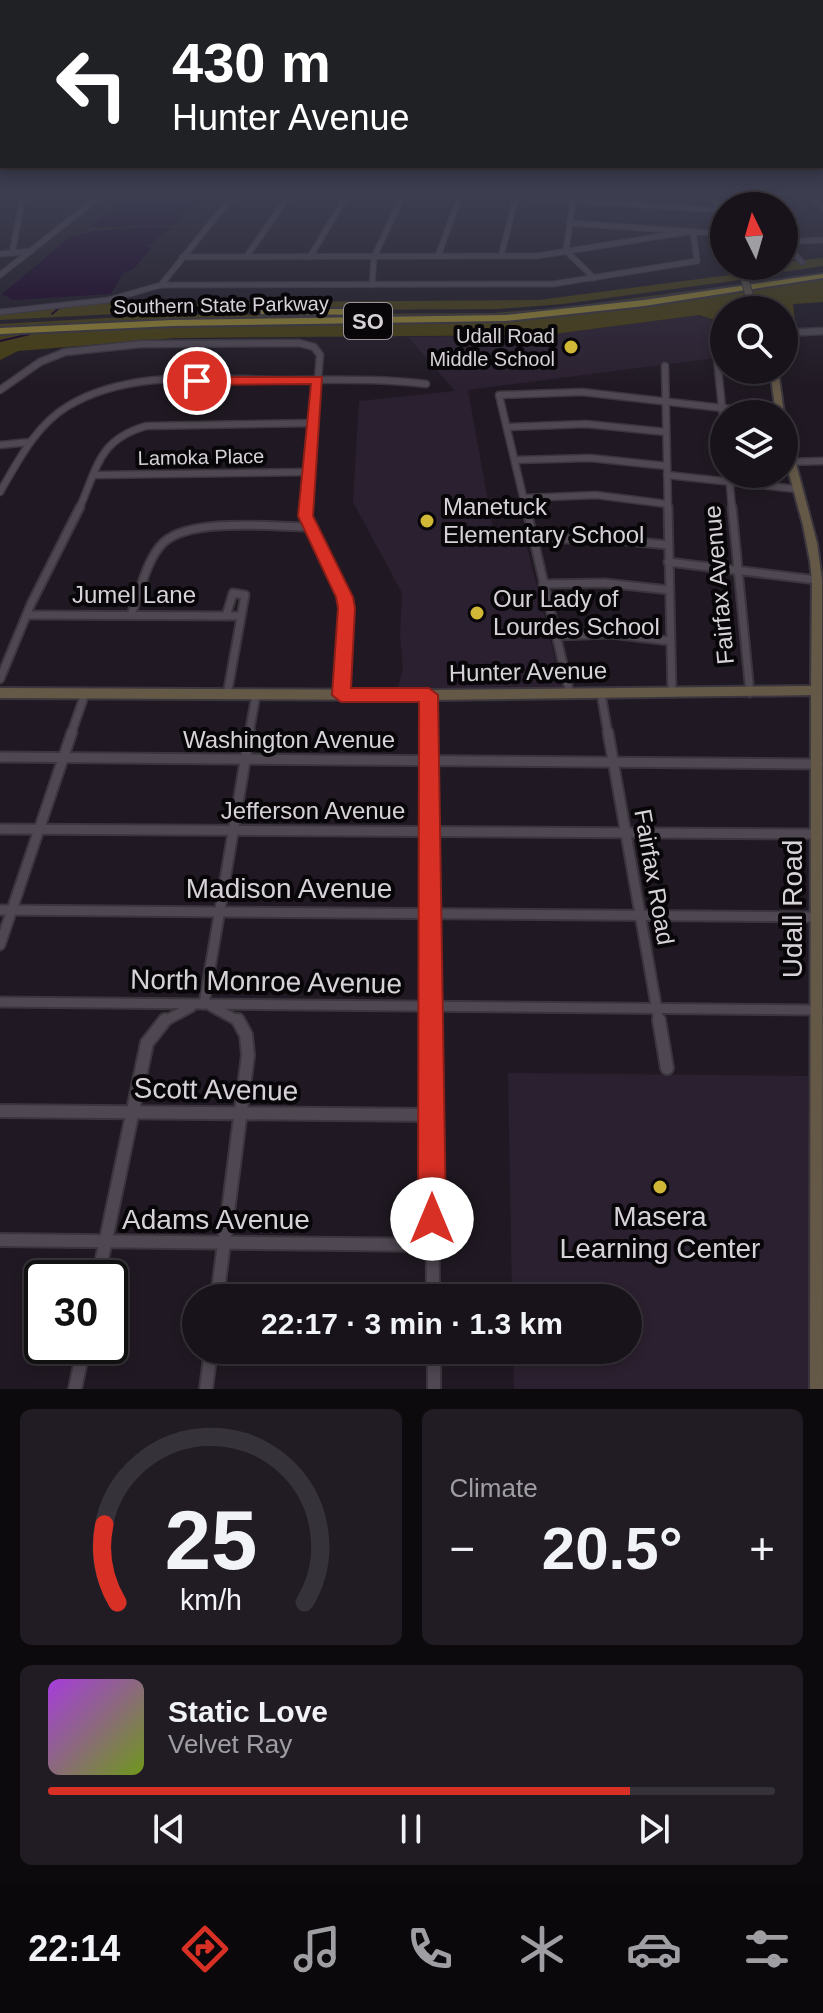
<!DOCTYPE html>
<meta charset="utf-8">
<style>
:root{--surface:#18131a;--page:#211c23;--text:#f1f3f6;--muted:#9f9ea2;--line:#363239;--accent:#d93025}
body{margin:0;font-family:Helvetica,sans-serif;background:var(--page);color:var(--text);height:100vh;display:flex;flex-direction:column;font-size:30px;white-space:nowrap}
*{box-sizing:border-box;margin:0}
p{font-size:26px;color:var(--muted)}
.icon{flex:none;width:44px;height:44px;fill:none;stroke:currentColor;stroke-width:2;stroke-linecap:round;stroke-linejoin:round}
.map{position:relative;height:1389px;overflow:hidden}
.sheet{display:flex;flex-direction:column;gap:20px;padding:20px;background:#0d0a0e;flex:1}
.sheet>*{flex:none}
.top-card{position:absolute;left:0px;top:0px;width:824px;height:168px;box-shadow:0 4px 12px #0003,0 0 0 2px var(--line);background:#202124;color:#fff;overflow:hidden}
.needle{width:52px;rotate:355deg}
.buttons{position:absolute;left:710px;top:192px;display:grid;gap:16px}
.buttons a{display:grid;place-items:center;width:88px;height:88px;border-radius:50%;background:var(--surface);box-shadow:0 4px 12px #0003,0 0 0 2px var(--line);font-size:40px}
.speed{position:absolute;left:24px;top:1260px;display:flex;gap:16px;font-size:40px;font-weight:700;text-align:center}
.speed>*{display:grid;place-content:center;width:104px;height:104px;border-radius:50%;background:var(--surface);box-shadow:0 4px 12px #0003,0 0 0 2px var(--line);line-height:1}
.speed .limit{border:4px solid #111;border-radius:12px;background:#fff;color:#111}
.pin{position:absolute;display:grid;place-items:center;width:68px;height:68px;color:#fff;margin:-34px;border:4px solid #fff;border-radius:50%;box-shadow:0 2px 8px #0007}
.me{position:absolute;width:88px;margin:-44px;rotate:0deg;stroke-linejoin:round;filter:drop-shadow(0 0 6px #0008)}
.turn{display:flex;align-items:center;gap:28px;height:168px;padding:0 40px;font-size:36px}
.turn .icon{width:104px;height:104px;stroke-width:2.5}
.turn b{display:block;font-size:56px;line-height:68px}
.big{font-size:60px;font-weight:700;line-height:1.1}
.sheet .tile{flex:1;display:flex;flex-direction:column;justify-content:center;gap:12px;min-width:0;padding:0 28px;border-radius:12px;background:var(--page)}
.sheet .dial{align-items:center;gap:0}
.dial svg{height:208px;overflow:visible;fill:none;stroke:var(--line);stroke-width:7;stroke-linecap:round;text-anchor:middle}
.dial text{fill:var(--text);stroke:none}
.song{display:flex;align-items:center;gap:24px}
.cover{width:96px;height:96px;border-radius:12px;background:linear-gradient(135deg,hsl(280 70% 55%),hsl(80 70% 35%))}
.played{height:8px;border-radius:4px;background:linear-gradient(90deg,var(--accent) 80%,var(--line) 80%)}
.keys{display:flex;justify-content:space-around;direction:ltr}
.heat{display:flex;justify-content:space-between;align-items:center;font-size:44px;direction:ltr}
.sheet .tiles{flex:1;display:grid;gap:20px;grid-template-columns:1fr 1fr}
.tile:last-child{grid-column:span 2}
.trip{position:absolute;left:182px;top:1284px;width:460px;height:80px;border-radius:40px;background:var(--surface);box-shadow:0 4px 12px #0003,0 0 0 2px var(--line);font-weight:700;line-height:80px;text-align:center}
.dock{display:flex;height:128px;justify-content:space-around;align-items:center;background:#0a080a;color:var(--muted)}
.dock .icon{width:56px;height:56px}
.dock .on{color:var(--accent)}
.dock b{font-size:36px;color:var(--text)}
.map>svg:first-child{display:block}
</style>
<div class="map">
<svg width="823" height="1389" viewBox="0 0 823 1389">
<rect width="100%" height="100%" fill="#201923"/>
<g fill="#2b202f">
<path d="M696,315L724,323V357L468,390L495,540L525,539L563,689L398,688L403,669L400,636L402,593L353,502L359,401L455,391L408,337L546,335Z"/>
<path d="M508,1073L808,1076L812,1389H514L513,1350H628V1298H512Z"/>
</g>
<g fill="#483f10">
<path d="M823,258V266L748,277L745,266H784V262Z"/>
<path d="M737,274L740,280L563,304L498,309L173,311L0,320V314L126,298L130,303L539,300Z"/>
<path d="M823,279V302L793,304L796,331H784V310H759L752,290Z"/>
<path d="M742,284L743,287L605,306L495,317L0,329V324L160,315L493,313L559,308Z"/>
<path d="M744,292L750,310H724V323L699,315L546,335L175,338L18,351L0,360V334L193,325L481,322L587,313Z"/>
</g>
<g fill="#190023">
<path d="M130,193H199L194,200L200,203L187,208L175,225L91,227L96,221L118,209L116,206Z"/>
<path d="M148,227L171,228L147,247H152L134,269L123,273L111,294L13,300L2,294L70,237L93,231Z"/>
</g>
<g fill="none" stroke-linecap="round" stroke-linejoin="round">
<g stroke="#190023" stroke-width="2">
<path d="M52,314L59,308"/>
<path d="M0,341L30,334"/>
</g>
<g stroke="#3b363d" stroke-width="7">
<g id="street-far4">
<path d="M464,193L718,210"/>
<path d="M574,193L566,251L594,278"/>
<path d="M749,193L761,206"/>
<path d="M807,193L823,208"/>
<path d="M570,223L724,234"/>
<path d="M784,242L823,240"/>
<path d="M784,242L802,262"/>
<path d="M12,253L24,193"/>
<path d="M0,254L31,251"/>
<path d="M438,256L461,193"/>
<path d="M501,256L517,194"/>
<path d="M246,257L291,193"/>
<path d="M310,257L348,193"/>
<path d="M0,275L104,193"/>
<path d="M161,285L235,193"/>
<path d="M372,285L374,257L404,193"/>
<path d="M0,312L108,300L161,285L553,284L697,261L693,231L537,256L182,257"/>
<path d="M798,332L823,331"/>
</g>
</g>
<g stroke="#3b363d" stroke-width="9">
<g id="street-far3">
<path d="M784,333L823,331"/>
<path d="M717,358L724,428"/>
<path d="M665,366L668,509"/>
<path d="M0,390L40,362L65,352L141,344L299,343L314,347L320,355L307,509"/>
<path d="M507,427L586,424L666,432"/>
<path d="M0,445L30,442"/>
<path d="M515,460L590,458L667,466"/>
<path d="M789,462L823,461"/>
<path d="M729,474L732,509"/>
<path d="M94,475L308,472"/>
<path d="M667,475L796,489"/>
<path d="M0,492C18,461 36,425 68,406C132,368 214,380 285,380C332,380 379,378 426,384"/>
<path d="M524,498L596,495L667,504"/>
<path d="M79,509C98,467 98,440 146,426L313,423"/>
<path d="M526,509L499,395L582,392L775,414"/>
</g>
</g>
<g stroke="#3b363d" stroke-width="11">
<g id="street-far2">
<path d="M307,507L306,516L347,608L341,695"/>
<path d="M526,507L570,694"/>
<path d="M668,507L672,693"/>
<path d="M732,507L750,693"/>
<path d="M533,540L599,538L668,545"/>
<path d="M668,562L817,580"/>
<path d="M543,584L605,583L669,590"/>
<path d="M27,615L241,616"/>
<path d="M131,615C140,593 146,559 164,542C192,517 273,527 309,527"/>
<path d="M226,616L233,593L245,595L227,695"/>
<path d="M556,636L611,634L670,641"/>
<path d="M0,679L31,604L80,507"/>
<path d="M601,693L608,734"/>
<path d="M429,695V734"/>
<path d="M71,734L85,694"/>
<path d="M249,734L256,695"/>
</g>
</g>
<g stroke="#3b363d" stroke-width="13">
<g id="street-far1">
<path d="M429,732L431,1022"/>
<path d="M608,732L659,1022"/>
<path d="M0,757L818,764"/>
<path d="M0,829L818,834"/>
<path d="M0,910L818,917"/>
<path d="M0,945L72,732"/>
<path d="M0,1002L818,1010"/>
<path d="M204,1004L250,732"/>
<path d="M211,1006L240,1022"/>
<path d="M163,1022L191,1007"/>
</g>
</g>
<g stroke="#3b363d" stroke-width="16">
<g id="street">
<path d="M431,1020L433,1298"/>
<path d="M659,1020L667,1068"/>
<path d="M0,1111L431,1115"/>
<path d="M0,1240L432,1245"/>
<path d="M98,1278L147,1043L165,1020"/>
<path d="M217,1298L248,1055L246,1035L238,1020"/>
<path d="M434,1350V1389"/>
<path d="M75,1389L84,1346"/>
<path d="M206,1389L211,1350"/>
</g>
</g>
<g stroke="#3b363d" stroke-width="4">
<g id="secondary">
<path d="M709,193H715L724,212V221L721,219Z"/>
<path d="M747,296H753L759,310H751Z"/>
<path d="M770,370H778L784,414H776Z"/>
<path d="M784,431L788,434L817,543L822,580L823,1389H810L811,695L429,700L0,698V688L429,690L811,686L812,580L810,561L803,525L784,455Z"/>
</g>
</g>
<g stroke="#3b363d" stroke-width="4">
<g id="highway">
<path d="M823,274V278L644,306L505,321L172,326L0,334V328L172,320L505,315L644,300Z"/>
<path d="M264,309H383L387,312L383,315L261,314V310Z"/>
</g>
</g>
<use href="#street-far4" stroke="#4f4752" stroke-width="5"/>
<use href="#street-far3" stroke="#4f4752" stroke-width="6"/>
<use href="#street-far2" stroke="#4f4752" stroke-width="7"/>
<use href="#street-far1" stroke="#4f4752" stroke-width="9"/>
<use href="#street" stroke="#4f4752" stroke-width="12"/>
<use href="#secondary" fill="#645947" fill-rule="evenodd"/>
<use href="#highway" fill="#95842d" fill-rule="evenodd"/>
<g stroke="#3b363d" stroke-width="9" stroke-linecap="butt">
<path id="secondary-bridge" d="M743,273L750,298"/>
</g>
<use href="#secondary-bridge" stroke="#645947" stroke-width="7"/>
</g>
<linearGradient id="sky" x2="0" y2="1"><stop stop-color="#120e13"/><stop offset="0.5" stop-color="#3c3e50"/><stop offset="1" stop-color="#3c3e50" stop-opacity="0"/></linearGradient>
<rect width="823" height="388" fill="url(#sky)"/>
<path fill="#d93025" stroke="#8d1f18" stroke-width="2" d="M322,377L313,516L353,597L355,608L351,688H429L438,695L446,1219L442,1229L432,1233L422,1229L418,1219L419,702H341L332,695L338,608L336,597L298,516L311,384L197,385L191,381L197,377Z"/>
<g fill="#d0b736" stroke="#080609" stroke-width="3">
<circle cx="571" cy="347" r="8"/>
<circle cx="427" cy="521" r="8"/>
<circle cx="477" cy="613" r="8"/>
<circle cx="660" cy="1187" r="8"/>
</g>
<g text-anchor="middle" stroke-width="8" stroke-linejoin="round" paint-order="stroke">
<g font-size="20" fill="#d7d2d8" stroke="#080609">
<text transform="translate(221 305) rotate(-1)" y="7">Southern State Parkway</text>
<text transform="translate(201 457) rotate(-1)" y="7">Lamoka Place</text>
</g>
<g font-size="20" fill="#d7d2d8" stroke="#080609" text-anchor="end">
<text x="555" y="343">Udall Road<tspan x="555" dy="23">Middle School</tspan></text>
</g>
<rect fill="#080609" stroke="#99959a" stroke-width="2" x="344" y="303" width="48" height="36" rx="6"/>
<g font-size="22" font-weight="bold" fill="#d7d2d8">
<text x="368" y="329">SO</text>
</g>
<g font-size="24" fill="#d7d2d8" stroke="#080609" text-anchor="start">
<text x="443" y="515">Manetuck<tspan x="443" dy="28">Elementary School</tspan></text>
<text x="493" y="607">Our Lady of<tspan x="493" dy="28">Lourdes School</tspan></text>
</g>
<g font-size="24" fill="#d7d2d8" stroke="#080609">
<text transform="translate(719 585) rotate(-95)" y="8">Fairfax Avenue</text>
<text x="134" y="603">Jumel Lane</text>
<text transform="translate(528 672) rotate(-1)" y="8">Hunter Avenue</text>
<text x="289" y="748">Washington Avenue</text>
<text x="313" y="819">Jefferson Avenue</text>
<text transform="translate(654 877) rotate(80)" y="8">Fairfax Road</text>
</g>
<g font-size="28" fill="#d7d2d8" stroke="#080609">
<text x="289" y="898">Madison Avenue</text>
<text transform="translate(792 909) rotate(-90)" y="10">Udall Road</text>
<text transform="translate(266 981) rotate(1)" y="10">North Monroe Avenue</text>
<text transform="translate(216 1089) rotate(1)" y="10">Scott Avenue</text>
<text x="216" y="1229">Adams Avenue</text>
</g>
<g font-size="28" fill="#d7d2d8" stroke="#080609">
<text x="660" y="1226">Masera<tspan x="660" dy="32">Learning Center</tspan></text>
</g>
</g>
</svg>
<div class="buttons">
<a><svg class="needle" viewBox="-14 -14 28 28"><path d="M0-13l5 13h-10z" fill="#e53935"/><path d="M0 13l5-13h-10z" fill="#9f9ea2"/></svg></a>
<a><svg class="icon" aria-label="search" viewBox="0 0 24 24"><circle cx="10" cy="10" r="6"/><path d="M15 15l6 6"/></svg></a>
<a><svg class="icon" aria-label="layers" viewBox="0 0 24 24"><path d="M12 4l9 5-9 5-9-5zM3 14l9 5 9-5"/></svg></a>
</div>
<div class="speed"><div class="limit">30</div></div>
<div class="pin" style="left:197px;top:381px;background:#d93025"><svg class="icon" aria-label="arrive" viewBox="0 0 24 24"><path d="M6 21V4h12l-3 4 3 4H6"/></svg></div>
<svg class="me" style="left:432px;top:1219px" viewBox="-20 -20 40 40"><circle r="19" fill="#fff"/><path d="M0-13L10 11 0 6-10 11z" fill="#d93025"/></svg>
<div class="trip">22:17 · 3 min · 1.3 km</div>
<div class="top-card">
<div class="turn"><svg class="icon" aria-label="left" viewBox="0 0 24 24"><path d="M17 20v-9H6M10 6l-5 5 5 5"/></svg><div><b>430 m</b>Hunter Avenue</div></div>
</div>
</div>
<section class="sheet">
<div class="tiles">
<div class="tile dial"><svg viewBox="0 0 100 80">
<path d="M14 69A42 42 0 1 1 86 69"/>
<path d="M14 69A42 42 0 0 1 9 39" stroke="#d93025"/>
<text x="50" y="56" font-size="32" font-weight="700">25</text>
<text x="50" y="72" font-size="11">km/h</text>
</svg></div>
<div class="tile"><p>Climate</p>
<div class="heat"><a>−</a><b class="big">20.5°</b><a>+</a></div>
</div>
<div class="tile">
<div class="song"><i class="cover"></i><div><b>Static Love</b><p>Velvet Ray</p></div></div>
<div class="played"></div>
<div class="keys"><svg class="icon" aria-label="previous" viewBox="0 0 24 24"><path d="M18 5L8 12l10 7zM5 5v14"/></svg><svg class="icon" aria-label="pause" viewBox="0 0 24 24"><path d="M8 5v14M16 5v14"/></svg><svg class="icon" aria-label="next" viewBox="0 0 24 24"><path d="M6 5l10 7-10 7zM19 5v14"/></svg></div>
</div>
</div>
</section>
<nav class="dock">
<b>22:14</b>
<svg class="icon on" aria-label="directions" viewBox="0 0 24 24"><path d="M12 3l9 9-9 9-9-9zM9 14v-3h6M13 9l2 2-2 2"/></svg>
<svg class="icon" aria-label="music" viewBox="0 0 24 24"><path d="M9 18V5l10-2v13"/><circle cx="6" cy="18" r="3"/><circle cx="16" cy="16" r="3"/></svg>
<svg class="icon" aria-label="phone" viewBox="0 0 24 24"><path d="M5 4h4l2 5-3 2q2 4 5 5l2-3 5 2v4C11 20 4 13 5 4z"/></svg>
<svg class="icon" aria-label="climate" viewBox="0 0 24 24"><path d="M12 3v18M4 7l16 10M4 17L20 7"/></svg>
<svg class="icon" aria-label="car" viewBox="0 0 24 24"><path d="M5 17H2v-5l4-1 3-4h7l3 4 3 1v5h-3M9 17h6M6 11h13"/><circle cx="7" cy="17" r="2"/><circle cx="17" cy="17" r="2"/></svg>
<svg class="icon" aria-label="filters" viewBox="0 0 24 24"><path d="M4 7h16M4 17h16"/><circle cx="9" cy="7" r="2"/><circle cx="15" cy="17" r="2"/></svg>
</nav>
